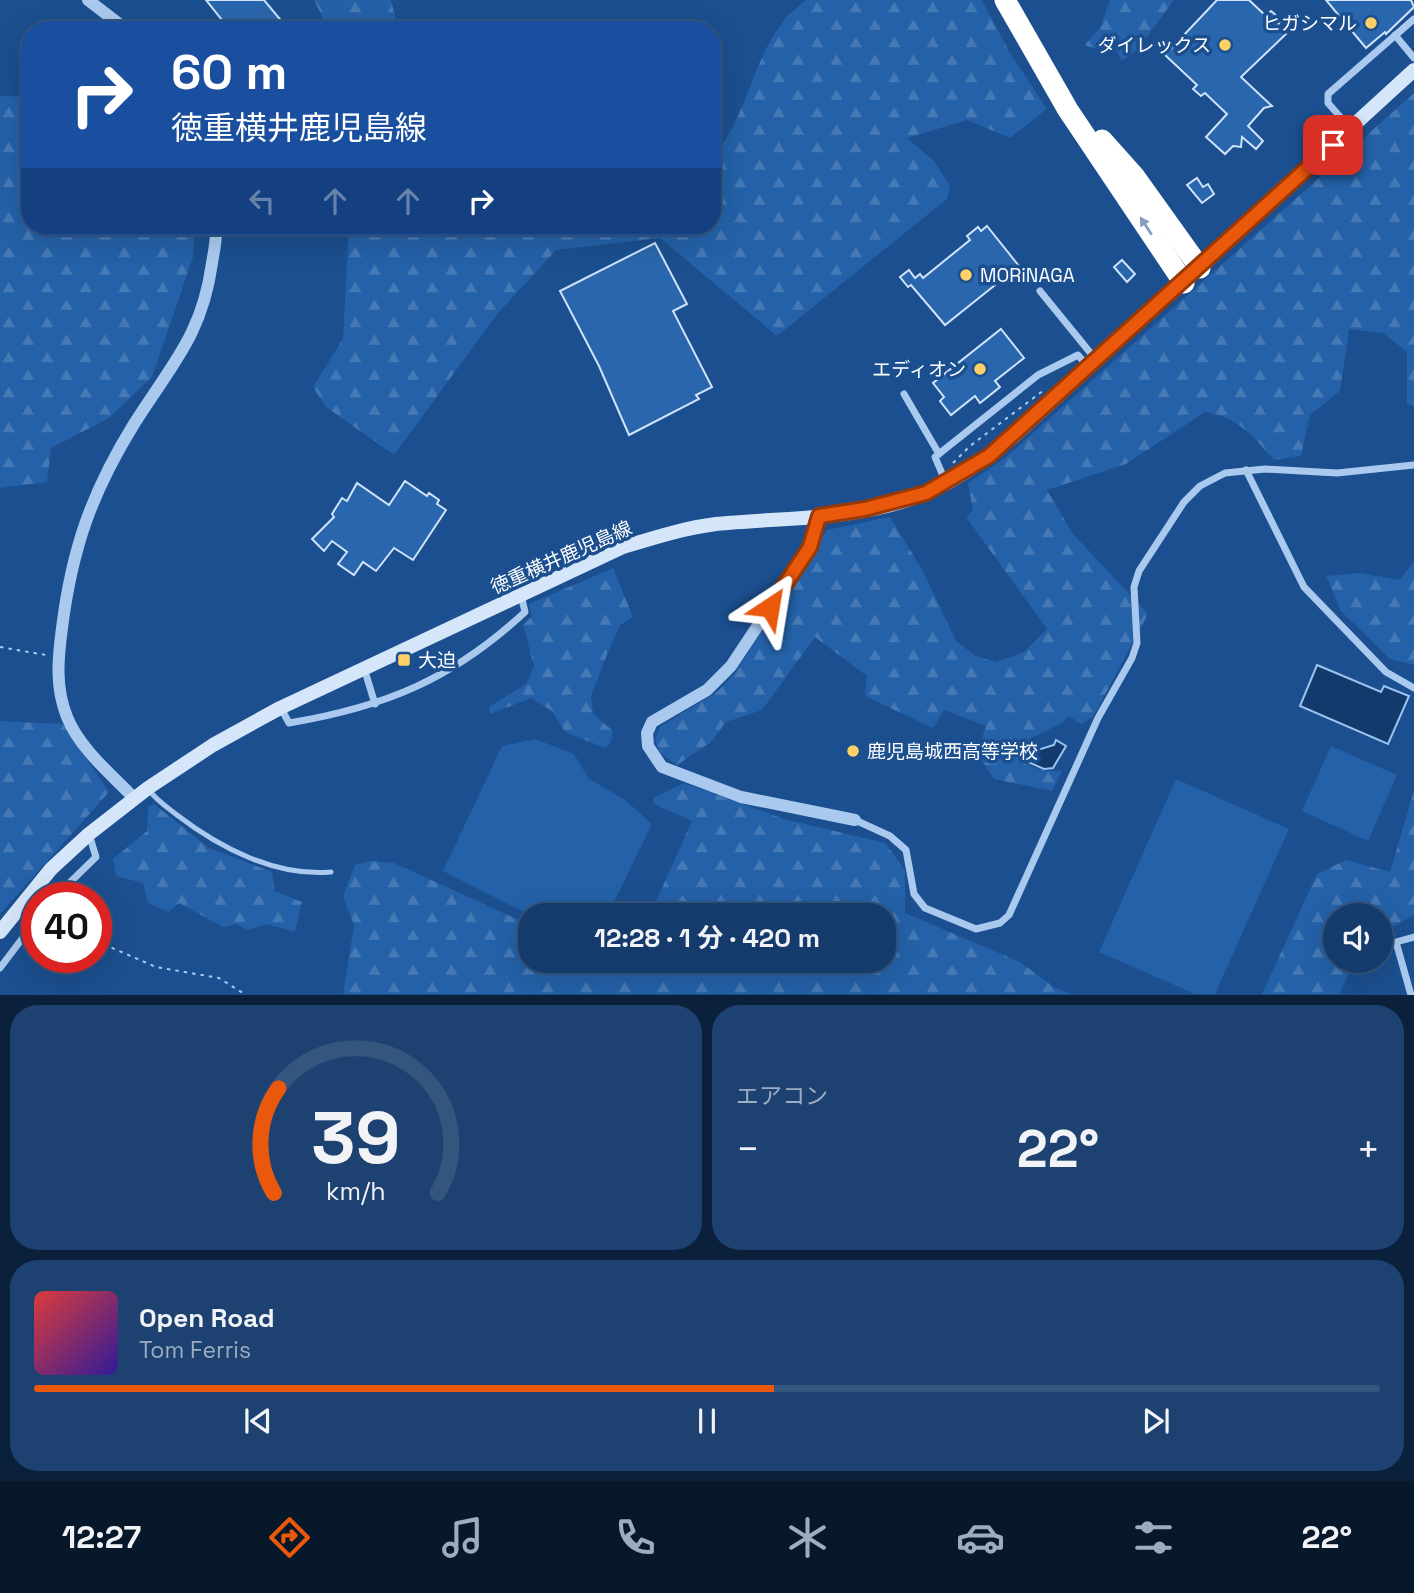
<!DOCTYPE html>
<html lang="ja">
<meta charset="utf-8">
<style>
:root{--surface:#143b6b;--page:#1d4271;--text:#f1f3f6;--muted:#9dadc1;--line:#33557e;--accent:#ea580c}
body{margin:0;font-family:"Space Grotesk","Noto Sans JP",sans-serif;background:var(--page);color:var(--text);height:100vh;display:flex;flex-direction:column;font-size:26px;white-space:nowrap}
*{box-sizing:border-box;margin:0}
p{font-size:23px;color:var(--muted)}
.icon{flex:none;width:38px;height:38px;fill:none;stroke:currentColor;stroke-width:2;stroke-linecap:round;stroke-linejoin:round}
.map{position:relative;height:995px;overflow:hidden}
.side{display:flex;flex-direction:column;gap:10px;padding:10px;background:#0b203b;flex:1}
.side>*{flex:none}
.hud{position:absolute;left:21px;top:21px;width:700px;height:214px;border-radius:28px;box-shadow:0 7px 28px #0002,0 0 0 2px var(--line);background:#1a4fa0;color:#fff;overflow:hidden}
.fabs{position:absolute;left:1323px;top:903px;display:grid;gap:14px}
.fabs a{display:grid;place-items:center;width:70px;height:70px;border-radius:50%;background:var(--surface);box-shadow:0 7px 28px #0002,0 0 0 2px var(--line);font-size:35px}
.speed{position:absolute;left:21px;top:882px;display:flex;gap:14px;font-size:35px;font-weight:700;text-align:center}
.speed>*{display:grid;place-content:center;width:91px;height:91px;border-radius:50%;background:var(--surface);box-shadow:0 7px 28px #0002,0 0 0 2px var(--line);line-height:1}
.speed .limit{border:10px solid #d22;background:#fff;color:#111}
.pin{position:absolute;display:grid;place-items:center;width:60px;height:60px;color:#fff;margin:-30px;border-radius:14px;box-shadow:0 4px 10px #0006}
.me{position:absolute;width:77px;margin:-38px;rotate:33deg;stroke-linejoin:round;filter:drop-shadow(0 0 5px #0008)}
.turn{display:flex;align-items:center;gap:24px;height:147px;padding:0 35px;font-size:32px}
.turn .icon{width:91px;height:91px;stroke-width:2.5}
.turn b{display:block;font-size:49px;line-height:60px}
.lanes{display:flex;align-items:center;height:66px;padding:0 35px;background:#0003;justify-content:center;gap:35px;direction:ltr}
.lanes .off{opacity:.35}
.big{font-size:52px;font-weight:700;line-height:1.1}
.side .widget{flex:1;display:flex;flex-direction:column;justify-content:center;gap:10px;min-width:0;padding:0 24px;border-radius:28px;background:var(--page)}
.side .dial{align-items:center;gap:0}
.dial svg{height:182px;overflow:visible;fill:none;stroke:var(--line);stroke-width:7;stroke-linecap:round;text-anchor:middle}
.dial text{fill:var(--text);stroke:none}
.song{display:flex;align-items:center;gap:21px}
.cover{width:84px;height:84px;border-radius:10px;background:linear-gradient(135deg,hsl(0 70% 55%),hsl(250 70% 35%))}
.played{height:7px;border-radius:4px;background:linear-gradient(90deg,var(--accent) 55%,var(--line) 55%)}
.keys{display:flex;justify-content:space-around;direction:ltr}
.heat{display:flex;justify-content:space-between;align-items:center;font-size:38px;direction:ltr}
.side .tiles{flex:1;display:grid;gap:10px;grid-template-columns:1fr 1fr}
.widget:last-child{grid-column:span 2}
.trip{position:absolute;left:518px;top:903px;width:378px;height:70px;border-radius:28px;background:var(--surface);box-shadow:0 7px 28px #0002,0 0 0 2px var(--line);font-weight:700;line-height:70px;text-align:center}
.tab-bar{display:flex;height:112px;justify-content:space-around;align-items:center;background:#08182b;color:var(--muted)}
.tab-bar .icon{width:49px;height:49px}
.tab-bar .current{color:var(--accent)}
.tab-bar b{font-size:32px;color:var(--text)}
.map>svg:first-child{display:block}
</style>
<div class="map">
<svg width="1414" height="995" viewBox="0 0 1414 995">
<defs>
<pattern id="forest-firs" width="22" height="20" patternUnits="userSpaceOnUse" patternTransform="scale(1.75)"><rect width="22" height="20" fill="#2461a8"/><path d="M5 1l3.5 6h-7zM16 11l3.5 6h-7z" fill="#4579b5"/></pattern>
</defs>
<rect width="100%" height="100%" fill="#1b4f8f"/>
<g fill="url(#forest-firs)">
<path d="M314,0H391L398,30H329Z"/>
<path d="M806,0H982L1010,53L1047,109L1010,138L967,120L907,138L934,161L950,186L947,199L777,336L660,238L556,250L498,313L394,455L326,407L313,387L343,339L349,226H712V159C746,119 751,64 782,23C788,14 798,7 806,0Z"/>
<path d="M1110,0H1174L1137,50L1122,61L1116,50L1105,52L1085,45L1101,26Z"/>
<path d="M1414,93V406L1407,404V352L1383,333L1349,329L1340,391L1310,415L1301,456L1274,460C1252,435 1239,418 1205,412L1126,464L1047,490L1073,534L1148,614L1093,717L1081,724L1069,716L1062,723L1015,746L1017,759C1033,769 1044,772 1062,771L1052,791L994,779L977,754L986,726L944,710L933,728L865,696L867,676L815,637L762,710L726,722L711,742L677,765L660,753L655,740L660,727L718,691L735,673L827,530L890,517L923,571L956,641L976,656L996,662L1024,652L1047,629L966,517L973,510L968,483L1005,458Z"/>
<path d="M0,96L30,97V226H195L193,257L152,377L109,418L51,448L47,482L0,488Z"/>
<path d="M1414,562V665L1390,659L1341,611L1326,576L1360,573L1399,580Z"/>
<path d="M613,568L633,617L620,625L610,647L591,696L593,714L613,731L611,742L605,748L565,732L552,711L531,698L490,714L489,707L526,684L534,666L523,625L532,616L529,604Z"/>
<path d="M0,721L63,724L109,792L0,914Z"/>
<path d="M684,783L784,819L885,843L905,870V913L1020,962L1055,988L1072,994H343L354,925L343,896L355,865L370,861L394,863L530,925V961H629L636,965L637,961H884V915H650L692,821L654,804L653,798Z"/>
<path d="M1414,791V915L1381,933V915H1335V961H1355L1339,994H1262L1317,874L1346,860L1390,872Z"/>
<path d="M154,804L209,848L272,872L275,891L302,902L295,932L267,924L247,930L236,924L223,927L179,903L168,912L148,903L143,883L116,876L113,859L147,831L148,807Z"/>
</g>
<g fill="#2461a8">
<path d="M535,739L574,754L589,779L624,799L652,824L613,904L581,915H530L443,871L502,746Z"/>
<path d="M1331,746L1397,775L1368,841L1302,811Z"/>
<path d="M1176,779L1289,829L1215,994H1195L1099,952Z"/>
</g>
<g fill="#123a6d" stroke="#9cc4f0" stroke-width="2">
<path d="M1317,665L1381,692L1384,686L1409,696L1388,744L1300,706Z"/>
<path d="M1056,740L1066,746L1053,768L1044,769L1017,757L1021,749L1028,753L1054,745Z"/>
</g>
<g fill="#2a66ad" stroke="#cfe3fa" stroke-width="2">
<path d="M206,0H264L289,30H230Z"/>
<path d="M1217,0H1249L1266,16L1271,11L1282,20L1278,24L1286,34L1241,77L1272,106L1264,108L1248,126L1263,141L1256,149L1242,137L1241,147L1233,146L1225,154L1206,137L1227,114L1205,93L1201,96L1193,89L1197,85L1165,55Z"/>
<path d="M1326,0H1411L1414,7L1386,34L1385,32L1366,48Z"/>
<path d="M1197,178L1203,187L1208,184L1214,194L1202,203L1187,185Z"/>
<path d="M987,226L1019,266L945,325L911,285L908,287L900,277L909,270L915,278L920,274L923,278L970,240L967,236L978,227L981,231Z"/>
<path d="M655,243L687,304L673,311L712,387L696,395L699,399L629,435L599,366L560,291Z"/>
<path d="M1122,260L1135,274L1127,282L1114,267Z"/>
<path d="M1001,329L1024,358L995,381L1000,387L980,403L975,396L951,415L940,401L944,397L933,383Z"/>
<path d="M405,481L427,496L429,493L439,500L437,504L446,510L413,560L394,548L376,571L363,562L354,575L338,564L347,552L332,541L324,551L312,539L334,517L332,514L342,498L347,501L357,483L389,505Z"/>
</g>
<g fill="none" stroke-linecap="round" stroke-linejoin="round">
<g stroke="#a9c9ee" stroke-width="2" stroke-dasharray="3.5 5" stroke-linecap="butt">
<path d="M953,463L970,446L1044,390"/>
<path d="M0,647L46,655"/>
<path d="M96,941L156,967L219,978L246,995"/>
</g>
<path stroke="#a9c9ee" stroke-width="5" d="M149,790C156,800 167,807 177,815C220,848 276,877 331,872"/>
<g stroke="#a9c9ee" stroke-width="7">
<path d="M1395,35L1414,58"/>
<path d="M1350,128L1328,103V94L1414,19"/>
<path d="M1040,291L1097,361"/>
<path d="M904,394L939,454"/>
<path d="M1246,470L1304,587L1386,672L1414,688"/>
<path d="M946,483L935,457L1038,375L1078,355L1089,368"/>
<path d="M364,668L375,704"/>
<path d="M281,708L289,723C385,707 453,679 525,612L521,595"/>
<path d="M855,820L890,836L906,850L914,894L925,908L976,929L1000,923L1009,915L1098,718L1132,658L1137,643L1134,587L1139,571L1184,502L1200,486L1225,473L1265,469L1337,473L1414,465"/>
<path d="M54,898L96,857L89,834"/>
<path d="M0,968L37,919"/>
<path d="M1411,995L1396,942L1414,937"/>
</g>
<g stroke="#a9c9ee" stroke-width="12">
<path d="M88,0L127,30"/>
<path d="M819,516L810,547L731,666L707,690L652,722L647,733L648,746L662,767L741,797L855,820"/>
<path d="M135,799C111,774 80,749 67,717C55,687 58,658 62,628C72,548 92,492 134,424C171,365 202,336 212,263C214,251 217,238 216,226"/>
</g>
<path stroke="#d6e6fa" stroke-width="14" d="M0,932L51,869L89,834L148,788L213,745L280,708L623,547C653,538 684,528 716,524C785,517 863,521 928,492C959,479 987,458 1013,437L1414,70"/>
<g stroke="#fff" stroke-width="21">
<path d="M1005,0L1068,110L1184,283"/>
<path d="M1102,140L1135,177L1200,268"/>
</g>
</g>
<defs><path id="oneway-solid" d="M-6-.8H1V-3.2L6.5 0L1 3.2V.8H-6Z" transform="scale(1.75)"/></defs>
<use fill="#829ec1" href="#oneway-solid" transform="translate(1146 226) rotate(-123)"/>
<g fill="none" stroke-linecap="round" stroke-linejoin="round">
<g stroke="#983908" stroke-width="18">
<path id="route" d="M770,607L810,547L819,516L865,509L926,493L989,456L1333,145"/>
</g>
<use href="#route" stroke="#ea580c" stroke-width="12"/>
</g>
<g fill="#ffd166" stroke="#1b4f8f" stroke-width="2.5">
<circle cx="1371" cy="23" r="7"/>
<circle cx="1225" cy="45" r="7"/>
<circle cx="966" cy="275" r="7"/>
<circle cx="980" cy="369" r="7"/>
<rect x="397" y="653" width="14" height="14" rx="3.5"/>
<circle cx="853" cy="751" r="7"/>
</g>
<g text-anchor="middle" stroke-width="7" stroke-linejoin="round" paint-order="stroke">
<g font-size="19" fill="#fff" stroke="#1b4f8f" text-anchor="end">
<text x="1357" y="30">ヒガシマル</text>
<text x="1211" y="52">ダイレックス</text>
<text x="980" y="282" text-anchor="start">MORiNAGA</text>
<text x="966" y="376">エディオン</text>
<text x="418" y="667" text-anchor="start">大迫</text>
<text x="867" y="758" text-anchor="start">鹿児島城西高等学校</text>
</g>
<g font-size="19" fill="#fff" stroke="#1b4f8f">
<text transform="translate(561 557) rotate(-24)" y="7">徳重横井鹿児島線</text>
</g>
</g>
</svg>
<div class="fabs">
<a><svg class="icon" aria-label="sound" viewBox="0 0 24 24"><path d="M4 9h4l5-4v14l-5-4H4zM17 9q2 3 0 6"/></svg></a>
</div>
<div class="speed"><div class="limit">40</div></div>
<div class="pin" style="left:1333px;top:145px;background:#d93025"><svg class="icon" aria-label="arrive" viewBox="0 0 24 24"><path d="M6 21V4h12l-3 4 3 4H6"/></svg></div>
<svg class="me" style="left:770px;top:607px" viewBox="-20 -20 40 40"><path d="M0-17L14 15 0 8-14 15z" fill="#ea580c" stroke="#fff" stroke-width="4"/></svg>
<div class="trip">12:28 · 1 分 · 420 m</div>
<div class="hud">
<div class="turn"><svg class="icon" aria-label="right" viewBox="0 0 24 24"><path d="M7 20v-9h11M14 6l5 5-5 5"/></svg><div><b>60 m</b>徳重横井鹿児島線</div></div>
<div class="lanes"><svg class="icon off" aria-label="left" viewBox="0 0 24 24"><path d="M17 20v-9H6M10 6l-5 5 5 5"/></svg><svg class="icon off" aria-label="ahead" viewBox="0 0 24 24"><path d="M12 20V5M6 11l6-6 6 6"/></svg><svg class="icon off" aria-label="ahead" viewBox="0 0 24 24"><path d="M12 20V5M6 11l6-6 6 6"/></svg><svg class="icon" aria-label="right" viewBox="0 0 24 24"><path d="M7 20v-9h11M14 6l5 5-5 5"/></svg></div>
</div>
</div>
<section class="side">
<div class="tiles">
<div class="widget dial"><svg viewBox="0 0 100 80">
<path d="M14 69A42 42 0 1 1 86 69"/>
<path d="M14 69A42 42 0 0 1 16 23" stroke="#ea580c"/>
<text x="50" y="56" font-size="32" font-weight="700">39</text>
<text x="50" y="72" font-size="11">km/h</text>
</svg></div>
<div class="widget"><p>エアコン</p>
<div class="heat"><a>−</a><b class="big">22°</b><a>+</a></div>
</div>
<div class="widget">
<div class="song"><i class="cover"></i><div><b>Open Road</b><p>Tom Ferris</p></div></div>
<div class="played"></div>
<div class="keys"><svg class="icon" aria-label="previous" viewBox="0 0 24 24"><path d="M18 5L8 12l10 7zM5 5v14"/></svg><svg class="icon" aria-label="pause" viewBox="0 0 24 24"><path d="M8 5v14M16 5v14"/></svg><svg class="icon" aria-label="next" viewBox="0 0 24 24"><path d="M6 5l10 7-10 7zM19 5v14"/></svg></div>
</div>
</div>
</section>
<nav class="tab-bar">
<b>12:27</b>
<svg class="icon current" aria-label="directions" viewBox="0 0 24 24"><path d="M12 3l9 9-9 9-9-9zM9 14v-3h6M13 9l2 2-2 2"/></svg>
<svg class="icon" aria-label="music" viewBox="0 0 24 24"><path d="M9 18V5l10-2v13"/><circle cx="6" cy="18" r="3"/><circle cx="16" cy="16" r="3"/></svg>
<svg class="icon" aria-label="phone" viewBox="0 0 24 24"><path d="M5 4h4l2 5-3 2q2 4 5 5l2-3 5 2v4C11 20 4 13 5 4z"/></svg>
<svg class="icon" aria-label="climate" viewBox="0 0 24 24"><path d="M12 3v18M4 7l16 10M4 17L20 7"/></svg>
<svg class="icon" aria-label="car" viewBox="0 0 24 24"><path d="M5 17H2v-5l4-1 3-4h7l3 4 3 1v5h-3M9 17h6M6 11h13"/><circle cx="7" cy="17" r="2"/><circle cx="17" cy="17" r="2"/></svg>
<svg class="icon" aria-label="filters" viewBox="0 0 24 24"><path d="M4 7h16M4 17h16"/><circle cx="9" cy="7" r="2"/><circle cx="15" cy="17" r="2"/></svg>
<b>22°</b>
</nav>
